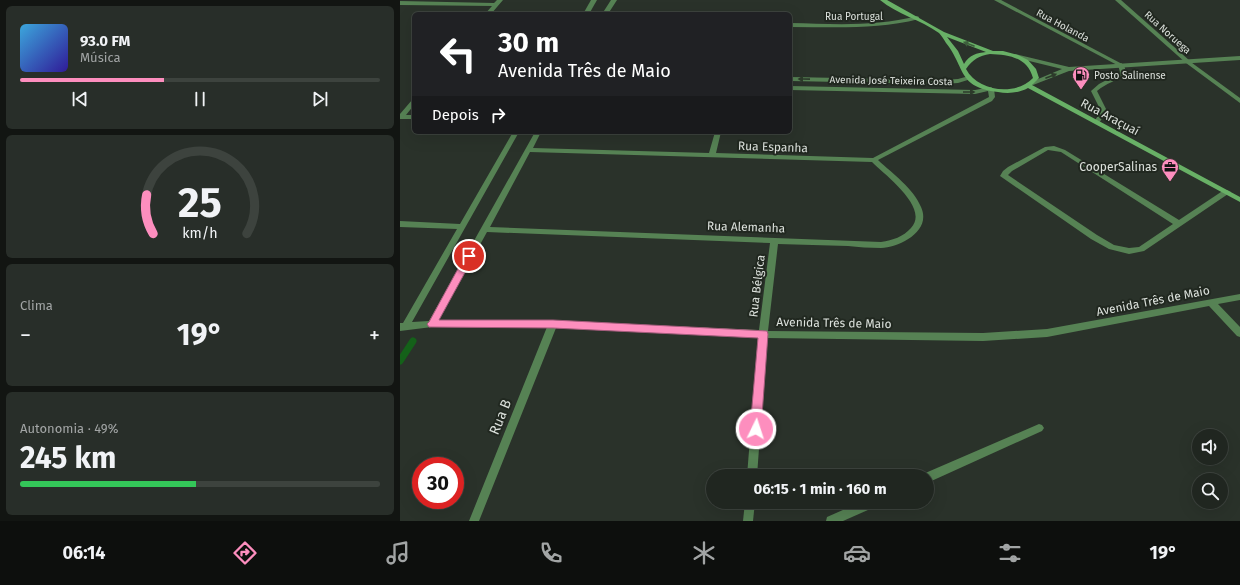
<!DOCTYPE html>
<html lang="pt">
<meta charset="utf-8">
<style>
:root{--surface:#202620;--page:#282e29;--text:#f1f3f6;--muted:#a2a5a5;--line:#3d433e;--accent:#fd8ebe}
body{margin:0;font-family:"Fira Sans",sans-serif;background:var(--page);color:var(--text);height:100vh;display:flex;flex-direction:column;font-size:15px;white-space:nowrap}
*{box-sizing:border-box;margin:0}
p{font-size:13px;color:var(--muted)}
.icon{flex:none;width:22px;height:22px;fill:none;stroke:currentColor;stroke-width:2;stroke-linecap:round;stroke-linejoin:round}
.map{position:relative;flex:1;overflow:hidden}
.drawer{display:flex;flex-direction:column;gap:6px;padding:6px;background:#121512;width:400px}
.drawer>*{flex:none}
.top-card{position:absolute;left:12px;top:12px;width:380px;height:122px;border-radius:6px;box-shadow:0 4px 16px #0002,0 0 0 1px var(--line);background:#202124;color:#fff;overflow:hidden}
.controls{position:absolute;left:792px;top:429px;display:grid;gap:8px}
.controls a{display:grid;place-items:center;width:36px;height:36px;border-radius:50%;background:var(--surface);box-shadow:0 4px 16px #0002,0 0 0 1px var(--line);font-size:20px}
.speed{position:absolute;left:12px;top:457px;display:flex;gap:8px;font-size:20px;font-weight:700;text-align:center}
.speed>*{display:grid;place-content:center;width:52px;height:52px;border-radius:50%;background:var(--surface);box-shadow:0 4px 16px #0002,0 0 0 1px var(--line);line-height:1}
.speed .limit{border:6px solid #d22;background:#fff;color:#111}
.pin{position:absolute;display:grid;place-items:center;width:34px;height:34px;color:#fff;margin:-17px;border:2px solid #fff;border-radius:50%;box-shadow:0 1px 4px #0007}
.me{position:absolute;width:44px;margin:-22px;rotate:4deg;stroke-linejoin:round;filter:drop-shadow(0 0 3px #0008)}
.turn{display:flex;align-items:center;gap:14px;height:84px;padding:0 20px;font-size:18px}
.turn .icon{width:52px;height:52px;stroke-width:2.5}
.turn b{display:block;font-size:28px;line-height:34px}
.then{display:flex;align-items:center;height:38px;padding:0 20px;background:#0003;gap:8px;font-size:15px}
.big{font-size:30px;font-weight:700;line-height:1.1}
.drawer .tile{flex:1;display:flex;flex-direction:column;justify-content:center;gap:6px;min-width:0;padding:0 14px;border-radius:6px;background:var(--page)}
.drawer .dial{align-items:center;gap:0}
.dial svg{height:104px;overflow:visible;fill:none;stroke:var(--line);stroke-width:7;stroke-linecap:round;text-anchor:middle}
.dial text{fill:var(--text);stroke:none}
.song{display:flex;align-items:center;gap:12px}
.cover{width:48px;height:48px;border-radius:6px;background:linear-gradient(135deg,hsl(200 70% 55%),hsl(250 70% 35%))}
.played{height:4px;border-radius:2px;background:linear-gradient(90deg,var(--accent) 40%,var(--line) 40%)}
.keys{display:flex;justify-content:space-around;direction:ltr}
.heat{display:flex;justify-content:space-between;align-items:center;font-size:22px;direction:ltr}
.charge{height:6px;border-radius:3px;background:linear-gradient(90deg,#34c759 49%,var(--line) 0)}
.trip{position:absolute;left:306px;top:469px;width:228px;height:40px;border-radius:20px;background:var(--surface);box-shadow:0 4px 16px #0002,0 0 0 1px var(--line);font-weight:700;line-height:40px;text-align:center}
.tab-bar{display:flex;height:64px;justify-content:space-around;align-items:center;background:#0d0f0d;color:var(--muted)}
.tab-bar .icon{width:28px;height:28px}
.tab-bar .current{color:var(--accent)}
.tab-bar b{font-size:18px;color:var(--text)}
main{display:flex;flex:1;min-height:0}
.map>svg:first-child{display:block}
</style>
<main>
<section class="drawer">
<div class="tile">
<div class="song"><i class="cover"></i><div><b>93.0 FM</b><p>Música</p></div></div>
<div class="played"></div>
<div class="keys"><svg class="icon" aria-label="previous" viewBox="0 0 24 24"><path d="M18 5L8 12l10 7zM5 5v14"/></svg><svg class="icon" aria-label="pause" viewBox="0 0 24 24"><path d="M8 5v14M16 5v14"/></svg><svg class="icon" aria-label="next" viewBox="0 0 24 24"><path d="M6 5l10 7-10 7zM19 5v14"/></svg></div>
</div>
<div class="tile dial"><svg viewBox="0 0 100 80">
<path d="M14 69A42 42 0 1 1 86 69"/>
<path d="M14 69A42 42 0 0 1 9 39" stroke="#fd8ebe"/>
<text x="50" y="56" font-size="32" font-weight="700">25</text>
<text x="50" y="72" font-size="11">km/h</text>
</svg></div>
<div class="tile"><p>Clima</p>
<div class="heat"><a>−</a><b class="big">19°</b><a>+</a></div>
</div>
<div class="tile"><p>Autonomia · 49%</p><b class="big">245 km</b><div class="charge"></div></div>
</section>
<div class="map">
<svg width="840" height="521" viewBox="0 0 840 521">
<rect width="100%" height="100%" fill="#2a322a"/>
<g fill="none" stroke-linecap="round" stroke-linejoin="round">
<path stroke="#146119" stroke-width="7" d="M0,361L13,341"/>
<g fill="#568254" fill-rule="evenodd">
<path d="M788,60L840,98V103L786,63V61Z"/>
<path d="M721,63L724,65L726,72C718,81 706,83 697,91L707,111L699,123H695L694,122L701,111L691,91L699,84L718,74L720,72L718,65Z"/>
<path d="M654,146L665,150L779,220L824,190H827L831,192L744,251L729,254L709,249L691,239L600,176L603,171L608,167L645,147ZM648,150L661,152L773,224L739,247L729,248L714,245L697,235L608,175L612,171Z"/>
</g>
<g fill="#568254" fill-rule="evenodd">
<path d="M97,0H103L91,14H85L92,6L0,5V1L94,3Z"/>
<path d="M191,0H197L189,14H183Z"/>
<path d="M211,0H217L208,14H202Z"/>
<path d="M594,0H601L724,65L719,66Z"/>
<path d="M715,0H721L790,61V63H786Z"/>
<path d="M517,16L519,17V19C476,30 434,27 390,27V23C433,24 475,27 517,16Z"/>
<path d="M569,76L571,77V79L558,83L543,84L390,81V77L543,80L558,79Z"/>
<path d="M390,86L575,90L591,87L594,89L595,97L592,101L478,160C493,174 513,188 521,207C532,231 500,247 481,248C470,248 458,247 448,246C424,245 401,245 378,244L368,331L583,333L647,329L840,294V300L818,304L840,327V337L837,336L809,306L647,337L583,341L367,338L357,476H347L358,337L156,328L79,521H69L147,327H32L0,331V323H3L57,229L0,227V221L60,224L113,132H119L12,322L29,321L135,132H141L133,148L309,153L315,132H321L316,153L473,158L589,97L588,91L575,94L390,90ZM130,152L472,162C485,175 530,208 511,228C503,237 493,240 481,242L90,227ZM87,232L370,243L359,330L153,321H38Z"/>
<path d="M14,99V105L6,115H14V119H0V114L12,100Z"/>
<path d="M639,424L642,425L644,428L642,431L527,483V476H523V474Z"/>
<path d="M345,502H355L353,521H343Z"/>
<path d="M461,502H478L477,506L443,521H426L427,517Z"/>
</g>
<path fill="#568254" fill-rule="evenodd" d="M615,54L669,67L840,56V60L669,71L633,85L630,83L631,82L662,69L613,57L612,56Z"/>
<path fill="#68b066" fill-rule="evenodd" d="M480,0H487L544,32L593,51H603L618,55L628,60L636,69L639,78L632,85L840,197V202L628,88C619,93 608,94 598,92C557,87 566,68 546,43C544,40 542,36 539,33C521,20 497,14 480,0ZM547,37L586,52C577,53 569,55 564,64L558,51ZM590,54C609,55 627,57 633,78C616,96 578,92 566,69C573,59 579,56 590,54Z"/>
</g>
<defs><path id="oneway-solid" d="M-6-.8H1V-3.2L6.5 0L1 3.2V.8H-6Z"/></defs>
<use fill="#3d5e3c" href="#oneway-solid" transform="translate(569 44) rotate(-159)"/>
<g fill="#2c3a2a">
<use href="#oneway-solid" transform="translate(651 76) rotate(-21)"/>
<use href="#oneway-solid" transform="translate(404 79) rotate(-179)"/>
<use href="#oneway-solid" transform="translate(569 92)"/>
</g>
<path fill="#fd8ebe" stroke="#a45c7c" d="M69,253L74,256L39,320H153L367,331L368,334L361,429L360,432L356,434L352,432L350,429L358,338L153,328L29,327L27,324L29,322L66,254Z"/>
<defs>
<g id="fuel-pin" transform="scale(0.9)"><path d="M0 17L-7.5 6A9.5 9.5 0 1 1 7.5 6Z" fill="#fd8ebe" stroke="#212820"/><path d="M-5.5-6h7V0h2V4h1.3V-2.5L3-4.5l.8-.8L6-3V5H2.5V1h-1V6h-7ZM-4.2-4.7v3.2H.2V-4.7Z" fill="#111"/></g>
<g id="office-pin" transform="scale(0.9)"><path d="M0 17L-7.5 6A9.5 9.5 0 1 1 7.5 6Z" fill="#fd8ebe" stroke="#212820"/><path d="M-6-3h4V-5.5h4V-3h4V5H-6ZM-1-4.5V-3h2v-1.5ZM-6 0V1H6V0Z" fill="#111"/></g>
</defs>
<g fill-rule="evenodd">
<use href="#fuel-pin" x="681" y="75"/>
<use href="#office-pin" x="770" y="167"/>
</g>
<g text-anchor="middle" stroke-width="4" stroke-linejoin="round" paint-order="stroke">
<g font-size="10" fill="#dbe0db" stroke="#212820">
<text x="454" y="20">Rua Portugal</text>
<text transform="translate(663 25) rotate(28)" y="4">Rua Holanda</text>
<text transform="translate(768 32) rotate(42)" y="4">Rua Noruega</text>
<text transform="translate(491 80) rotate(1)" y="4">Avenida José Teixeira Costa</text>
</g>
<g font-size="10" fill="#dbe0db" stroke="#212820" text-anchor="start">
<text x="694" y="79">Posto Salinense</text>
</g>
<g font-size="12" fill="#dbe0db" stroke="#212820">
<text transform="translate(710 117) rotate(28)" y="4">Rua Araçuaí</text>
<text transform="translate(373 147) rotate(2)" y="4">Rua Espanha</text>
<text transform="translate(346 227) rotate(2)" y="4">Rua Alemanha</text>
<text transform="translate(357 286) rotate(-83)" y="4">Rua Bélgica</text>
<text transform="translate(753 301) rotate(-11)" y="4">Avenida Três de Maio</text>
<text transform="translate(434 323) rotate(1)" y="4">Avenida Três de Maio</text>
</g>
<g font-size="12" fill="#dbe0db" stroke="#212820" text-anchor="end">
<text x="757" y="171">CooperSalinas</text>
</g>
<g font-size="14" fill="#dbe0db" stroke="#212820">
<text transform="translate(100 417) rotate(-68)" y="5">Rua B</text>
</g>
</g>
</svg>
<div class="controls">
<a><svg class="icon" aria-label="sound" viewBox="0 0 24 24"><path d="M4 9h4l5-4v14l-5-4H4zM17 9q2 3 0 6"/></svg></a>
<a><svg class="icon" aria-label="search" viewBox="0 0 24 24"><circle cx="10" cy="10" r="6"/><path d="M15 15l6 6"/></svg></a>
</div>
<div class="speed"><div class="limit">30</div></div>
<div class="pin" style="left:69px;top:256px;background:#d93025"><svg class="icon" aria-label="arrive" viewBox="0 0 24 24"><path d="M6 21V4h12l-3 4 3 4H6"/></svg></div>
<svg class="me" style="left:356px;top:429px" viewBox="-20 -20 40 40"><circle r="17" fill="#fd8ebe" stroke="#fff" stroke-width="3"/><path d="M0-11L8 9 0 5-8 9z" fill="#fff"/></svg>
<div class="trip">06:15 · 1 min · 160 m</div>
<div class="top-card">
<div class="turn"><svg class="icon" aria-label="left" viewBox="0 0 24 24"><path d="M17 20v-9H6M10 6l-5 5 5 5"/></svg><div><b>30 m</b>Avenida Três de Maio</div></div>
<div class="then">Depois<svg class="icon" aria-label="right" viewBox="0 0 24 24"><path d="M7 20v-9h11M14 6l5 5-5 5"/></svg></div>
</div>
</div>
</main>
<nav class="tab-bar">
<b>06:14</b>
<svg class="icon current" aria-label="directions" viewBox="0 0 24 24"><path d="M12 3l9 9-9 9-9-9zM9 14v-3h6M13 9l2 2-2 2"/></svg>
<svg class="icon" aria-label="music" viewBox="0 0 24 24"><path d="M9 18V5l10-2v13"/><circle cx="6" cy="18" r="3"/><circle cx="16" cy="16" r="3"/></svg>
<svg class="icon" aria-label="phone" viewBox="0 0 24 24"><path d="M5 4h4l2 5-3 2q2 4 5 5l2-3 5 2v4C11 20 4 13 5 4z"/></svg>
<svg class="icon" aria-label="climate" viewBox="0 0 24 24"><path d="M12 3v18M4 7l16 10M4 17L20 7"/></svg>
<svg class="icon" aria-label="car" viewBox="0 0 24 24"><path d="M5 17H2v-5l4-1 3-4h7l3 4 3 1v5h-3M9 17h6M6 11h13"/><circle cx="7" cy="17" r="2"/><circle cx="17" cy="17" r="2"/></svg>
<svg class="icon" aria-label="filters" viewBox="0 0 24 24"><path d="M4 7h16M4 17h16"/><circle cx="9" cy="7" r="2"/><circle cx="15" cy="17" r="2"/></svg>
<b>19°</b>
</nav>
